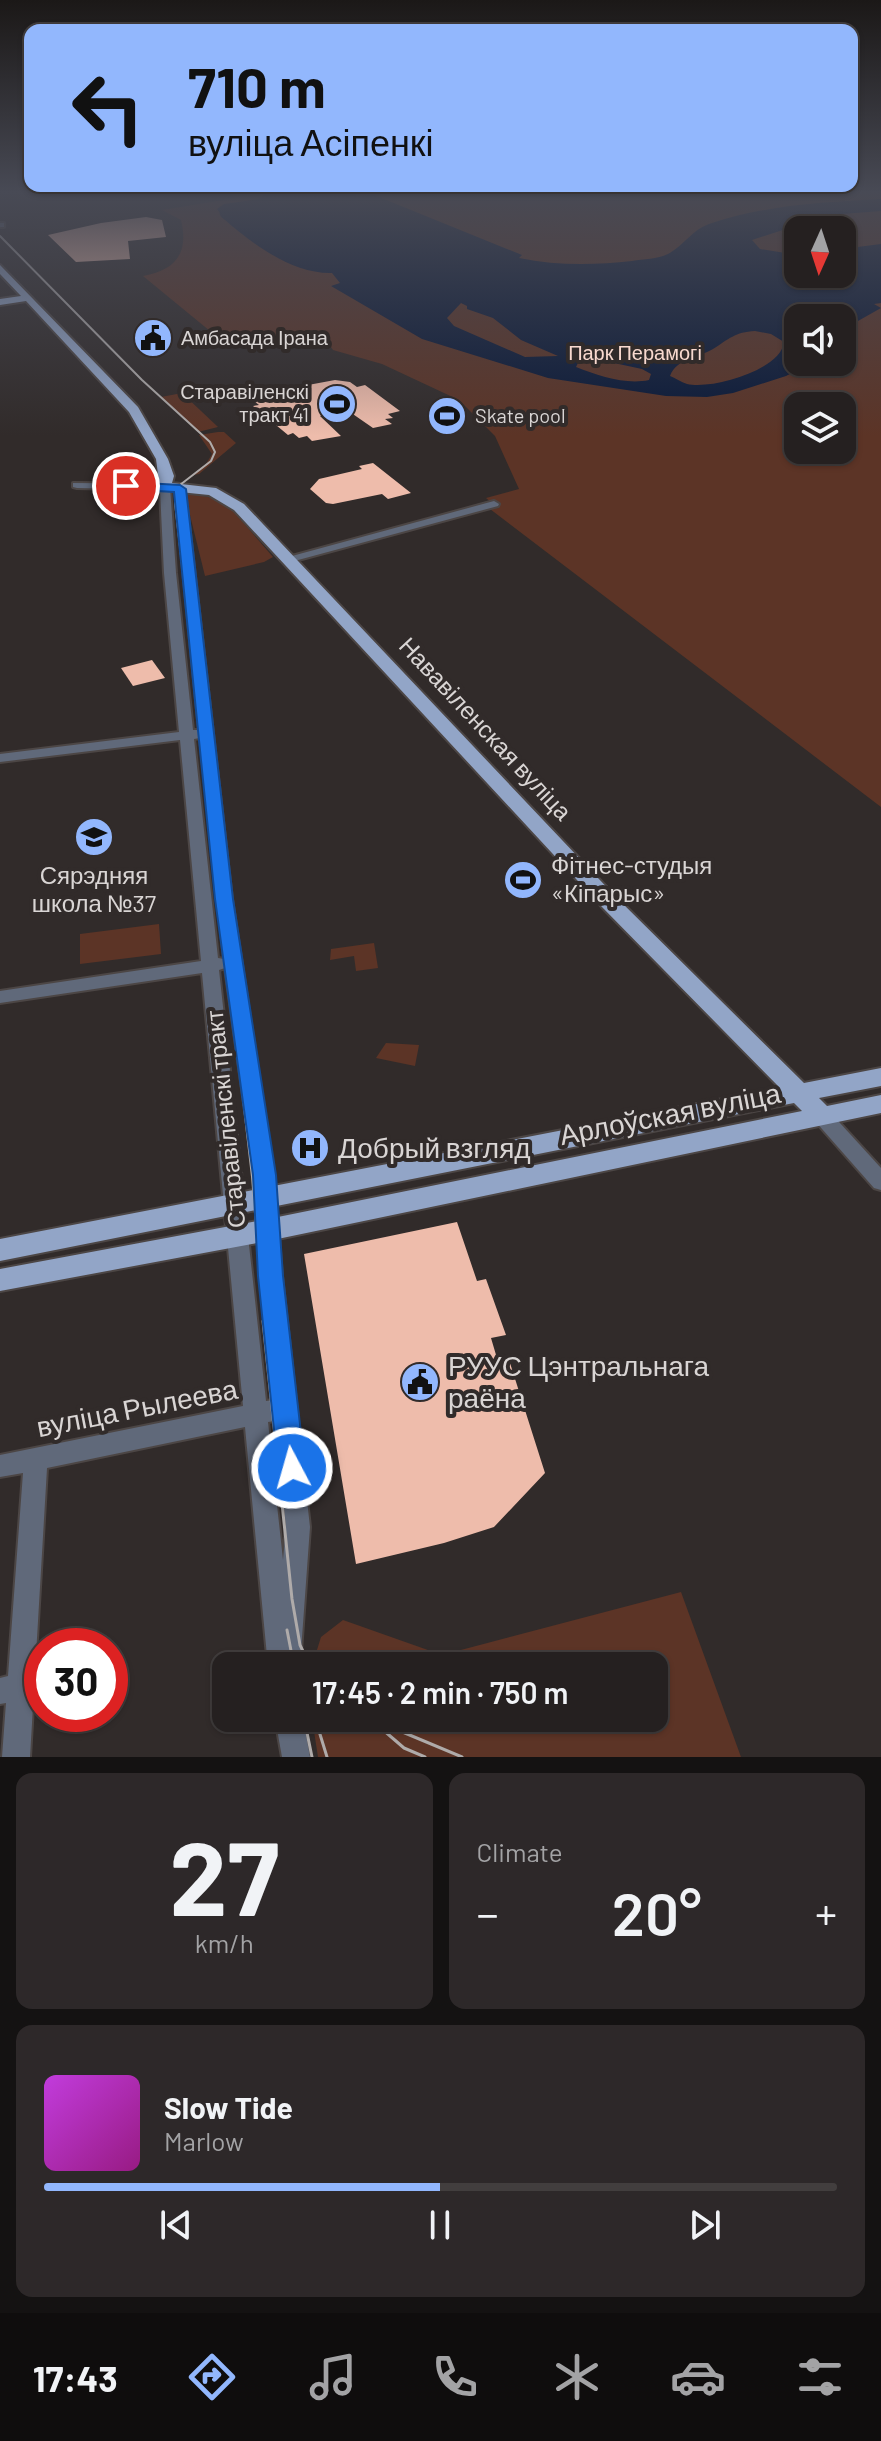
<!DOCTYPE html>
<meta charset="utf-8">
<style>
:root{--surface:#252020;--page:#2d2829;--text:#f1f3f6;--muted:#a3a3a5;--line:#423e3e;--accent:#92b7fd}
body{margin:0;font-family:Barlow,sans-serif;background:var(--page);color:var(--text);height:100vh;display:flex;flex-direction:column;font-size:30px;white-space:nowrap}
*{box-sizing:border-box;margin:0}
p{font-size:26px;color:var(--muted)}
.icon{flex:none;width:44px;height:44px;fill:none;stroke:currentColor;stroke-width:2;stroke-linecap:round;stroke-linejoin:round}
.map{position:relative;height:1757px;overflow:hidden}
.panel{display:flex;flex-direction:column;gap:16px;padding:16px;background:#141212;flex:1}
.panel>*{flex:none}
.banner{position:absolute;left:24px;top:24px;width:834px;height:168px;border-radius:16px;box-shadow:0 2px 6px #0004,0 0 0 2px var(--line);background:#92b7fd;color:#111;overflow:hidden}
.needle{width:52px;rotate:183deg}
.fabs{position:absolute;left:784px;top:216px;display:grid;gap:16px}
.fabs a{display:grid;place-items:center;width:72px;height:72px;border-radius:16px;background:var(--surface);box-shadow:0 2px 6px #0004,0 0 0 2px var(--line);font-size:40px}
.speed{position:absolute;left:24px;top:1628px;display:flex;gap:16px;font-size:40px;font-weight:700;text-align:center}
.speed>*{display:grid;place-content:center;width:104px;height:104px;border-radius:50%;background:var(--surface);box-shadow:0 2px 6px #0004,0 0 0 2px var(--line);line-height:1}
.speed .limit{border:12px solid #d22;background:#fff;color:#111}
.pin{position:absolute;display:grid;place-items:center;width:68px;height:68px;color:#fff;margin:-34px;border:4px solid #fff;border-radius:50%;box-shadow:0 2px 8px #0007}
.me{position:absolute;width:88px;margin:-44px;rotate:354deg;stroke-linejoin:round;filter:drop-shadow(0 0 6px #0008)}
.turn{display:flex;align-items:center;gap:28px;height:168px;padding:0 32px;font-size:36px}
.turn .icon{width:104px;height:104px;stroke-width:2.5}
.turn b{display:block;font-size:56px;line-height:68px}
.big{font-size:60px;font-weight:600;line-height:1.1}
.panel .widget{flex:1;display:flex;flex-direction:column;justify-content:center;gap:12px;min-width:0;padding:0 28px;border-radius:16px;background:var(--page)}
.panel .dial{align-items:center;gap:0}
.dial b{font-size:104px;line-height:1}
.song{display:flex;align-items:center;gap:24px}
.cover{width:96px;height:96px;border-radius:12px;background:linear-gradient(135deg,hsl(290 70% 55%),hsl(310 70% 35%))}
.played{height:8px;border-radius:4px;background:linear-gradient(90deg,var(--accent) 50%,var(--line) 50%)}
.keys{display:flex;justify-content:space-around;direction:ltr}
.heat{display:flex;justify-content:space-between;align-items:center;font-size:44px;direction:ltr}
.panel .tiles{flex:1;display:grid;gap:16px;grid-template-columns:1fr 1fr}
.widget:last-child{grid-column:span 2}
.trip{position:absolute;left:212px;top:1652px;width:456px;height:80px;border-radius:16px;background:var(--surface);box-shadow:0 2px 6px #0004,0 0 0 2px var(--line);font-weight:600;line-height:80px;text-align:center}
.tab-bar{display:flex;height:128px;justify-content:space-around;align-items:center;background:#0f0d0d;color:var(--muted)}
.tab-bar .icon{width:56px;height:56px}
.tab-bar .current{color:var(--accent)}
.tab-bar b{font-size:36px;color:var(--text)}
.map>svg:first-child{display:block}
</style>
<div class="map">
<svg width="881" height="1757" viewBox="0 0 881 1757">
<rect width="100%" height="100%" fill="#312b2a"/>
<g fill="#5c3426" fill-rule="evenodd">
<path d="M283,190H881V807L490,509L494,508L493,504L486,498L519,489L495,436L459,400L382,364L333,350L326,340L304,339L227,345L143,276C176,270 189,253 181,220L162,210L236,198L230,193C249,190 264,193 283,190ZM798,230H842V274H798ZM798,318H842V362H798ZM798,406H842V450H798Z"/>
<path d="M182,393L218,427L198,432L161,397Z"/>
<path d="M218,432H224L236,443L199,474L193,475L206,464L212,454L199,435Z"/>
<path d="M188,493L224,500L273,557L264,562L205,576L186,499Z"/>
<path d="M159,924L161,954L80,964V934Z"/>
<path d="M374,943L378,968L356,971L354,956L330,960L331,949Z"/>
<path d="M386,1043L419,1045L415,1066L376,1058Z"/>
<path d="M681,1592L741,1757H318L312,1718H654V1666H312L321,1637L343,1620L442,1655Z"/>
</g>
<path fill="#0a1938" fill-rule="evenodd" d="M315,190H358L364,193L355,196L374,195L522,255L519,258C557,266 596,265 632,261C644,259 657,259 668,254C685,245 692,229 712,223C766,205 825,202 881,199V211L829,215L752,240L760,249L798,255V274H842V249L881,244V303L874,304L881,308L842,330V318H798V362H813L786,376L733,393L707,397L666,396L548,378L422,339L331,286L340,283L332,273C293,274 254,245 225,220C217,214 222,214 217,209L224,204L259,199L263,195ZM461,303L467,306V309L493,318L521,340L558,356L525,357L454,326L447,318ZM755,331L771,334L784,342C781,370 712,390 687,384C681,382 675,378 670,376C677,358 698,358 713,349C729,339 735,332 755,331ZM590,362L614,363L642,369L651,374L649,380C626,385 599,376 576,367L578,363Z"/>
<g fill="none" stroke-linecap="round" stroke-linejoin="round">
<path fill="#0a1938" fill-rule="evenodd" d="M262,190H275L311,208L301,210Z"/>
</g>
<g fill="#eebcab">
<path d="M146,217L162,220L166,237L128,241L130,259L76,262L48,235L101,223Z"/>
<path d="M335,380L350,382L357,387L365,385L400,411L388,414L393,418L385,419L392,424L373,428L347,410L320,416L341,436L312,441L307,436L299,438L293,433L288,435L253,406L259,405L254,401L264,399L259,395L265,393Z"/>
<path d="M373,463L411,493L388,499L382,494L333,504L326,503L310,489L319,479L362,469L359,466Z"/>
<path d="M152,660L165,678L133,686L121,668Z"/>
<path d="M457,1222L477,1281L486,1279L506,1335L491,1338L499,1365L510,1363L545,1473L494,1527L444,1543L356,1564L304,1254Z"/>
</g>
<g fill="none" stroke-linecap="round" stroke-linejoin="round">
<g stroke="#4c4645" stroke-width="4">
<g id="minor">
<rect x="0" y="223" width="4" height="4"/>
<path d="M73,483L165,484L170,487L176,573L193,730H199L175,489L180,486L185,489L232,899L274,1175L282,1276L310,1527L301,1651L297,1660L294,1662V1666H268L245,1427L47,1468L30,1757H2L6,1703L0,1704V1678L8,1676L23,1473L0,1477V1455L243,1406L202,973L0,1003V991L201,961L180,740L0,762V754L179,732L164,573L160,490L77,488L73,487ZM200,738L224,959L218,958L194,739ZM225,968L254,1175L260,1276L273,1400L266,1401L219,970ZM275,1421L286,1527L283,1560L268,1422Z"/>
<path d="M494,501L499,504L498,506L287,563L281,559Z"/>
<path d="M822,1109L829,1111L881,1168V1190L874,1188L815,1121L812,1116L815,1111Z"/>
<path d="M275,1718H303L310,1757H282Z"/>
</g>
</g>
<g stroke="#4c4645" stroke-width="4">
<path id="major" d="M0,265L138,407L168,459L174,476L172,483L216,488L244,504L616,897L804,1083L881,1068V1086L819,1098L827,1106L881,1095V1113L268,1241L0,1291V1269L268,1219L802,1111L794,1103L0,1261V1239L780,1088L602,907L234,510L209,495L160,490L156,459L129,412L26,301L0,305V299L21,296L0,274Z"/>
</g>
<use href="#minor" fill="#60697a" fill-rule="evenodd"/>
<use href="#major" fill="#92a5c7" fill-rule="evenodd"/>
<path stroke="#afabaa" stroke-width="2" d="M0,236L142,380L210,442L215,452L211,461L176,488L175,503L252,1177L264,1323"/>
<g stroke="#afabaa" stroke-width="3">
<path d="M263,1321L292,1599L300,1645L310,1666"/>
<path d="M287,1630L294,1666"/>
<path d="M304,1718L312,1757"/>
<path d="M315,1718L327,1757"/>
<path d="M369,1718L462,1757"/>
<path d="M382,1729L404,1748L425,1757"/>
</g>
</g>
<linearGradient id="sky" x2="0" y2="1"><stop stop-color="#1b1817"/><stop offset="0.44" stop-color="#484a55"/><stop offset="1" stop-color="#484a55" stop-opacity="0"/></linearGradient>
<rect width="881" height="436" fill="url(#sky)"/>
<path fill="#1a73e8" stroke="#114b97" stroke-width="2" d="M126,482L180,485L186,489L233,899L276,1175L283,1276L305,1468L301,1477L292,1481L282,1477L278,1468L258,1276L253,1175L215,899L174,492L121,489V483Z"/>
<defs>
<g id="civic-disc" transform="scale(2)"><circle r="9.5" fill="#92b7fd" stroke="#312b2a"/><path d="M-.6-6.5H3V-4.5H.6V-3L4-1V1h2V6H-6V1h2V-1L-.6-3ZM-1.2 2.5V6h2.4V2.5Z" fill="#111"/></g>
<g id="stadium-disc" transform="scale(2)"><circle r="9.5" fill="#92b7fd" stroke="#312b2a"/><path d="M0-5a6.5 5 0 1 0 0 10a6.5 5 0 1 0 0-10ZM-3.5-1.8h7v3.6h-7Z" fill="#111"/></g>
<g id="school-disc" transform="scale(2)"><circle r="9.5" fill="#92b7fd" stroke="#312b2a"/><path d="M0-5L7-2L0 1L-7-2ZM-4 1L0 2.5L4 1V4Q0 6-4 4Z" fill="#111"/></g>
<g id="hospital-disc" transform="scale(2)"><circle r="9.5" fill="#92b7fd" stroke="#312b2a"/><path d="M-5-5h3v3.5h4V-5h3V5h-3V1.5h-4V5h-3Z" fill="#111"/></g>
</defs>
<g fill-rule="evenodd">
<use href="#civic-disc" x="153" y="338"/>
<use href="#stadium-disc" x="337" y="404"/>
<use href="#stadium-disc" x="447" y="416"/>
<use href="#school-disc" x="94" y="837"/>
<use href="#stadium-disc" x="523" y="880"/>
<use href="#hospital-disc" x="310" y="1148"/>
<use href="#civic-disc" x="420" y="1382"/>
</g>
<g text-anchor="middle" stroke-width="8" stroke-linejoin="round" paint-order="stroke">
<g font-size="20" fill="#d9d5d4" stroke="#312b2a" text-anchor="start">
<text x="181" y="345">Амбасада Ірана</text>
<text x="309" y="399" text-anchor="end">Старавіленскі<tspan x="309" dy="23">тракт 41</tspan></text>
<text x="475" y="423">Skate pool</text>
</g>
<g font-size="20" fill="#f8d9cf" stroke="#312b2a">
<text x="635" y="360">Парк Перамогі</text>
</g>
<g font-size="24" fill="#d9d5d4" stroke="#312b2a">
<text transform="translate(485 729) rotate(47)" y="8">Нававіленская вуліца</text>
<text transform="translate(226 1119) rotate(-96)" y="8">Старавіленскі тракт</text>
</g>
<g font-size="24" fill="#d9d5d4" stroke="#312b2a" text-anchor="start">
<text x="551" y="874">Фітнес-студыя<tspan x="551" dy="28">«Кіпарыс»</tspan></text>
<text x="94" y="884" text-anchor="middle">Сярэдняя<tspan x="94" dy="28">школа №37</tspan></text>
</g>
<g font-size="28" fill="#d9d5d4" stroke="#312b2a">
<text transform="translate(670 1114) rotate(-11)" y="10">Арлоўская вуліца</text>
<text transform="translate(137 1408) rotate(-11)" y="10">вуліца Рылеева</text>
</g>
<g font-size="28" fill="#d9d5d4" stroke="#312b2a" text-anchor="start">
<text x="338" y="1158">Добрый взгляд</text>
<text x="448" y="1376">РУУС Цэнтральнага<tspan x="448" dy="32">раёна</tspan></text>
</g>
</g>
</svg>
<div class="fabs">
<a><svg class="needle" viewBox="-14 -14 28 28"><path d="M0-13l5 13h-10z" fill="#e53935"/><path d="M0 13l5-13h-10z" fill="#a3a3a5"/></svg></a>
<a><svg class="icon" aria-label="sound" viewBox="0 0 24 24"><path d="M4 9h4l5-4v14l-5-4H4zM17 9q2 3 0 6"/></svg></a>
<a><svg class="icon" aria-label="layers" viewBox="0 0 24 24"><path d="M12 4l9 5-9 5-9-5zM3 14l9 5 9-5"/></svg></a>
</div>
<div class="speed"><div class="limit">30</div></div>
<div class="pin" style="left:126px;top:486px;background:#d93025"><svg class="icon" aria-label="arrive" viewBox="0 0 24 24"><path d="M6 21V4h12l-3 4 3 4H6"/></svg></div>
<svg class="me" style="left:292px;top:1468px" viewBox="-20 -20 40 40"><circle r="17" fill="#1a73e8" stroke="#fff" stroke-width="3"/><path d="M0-11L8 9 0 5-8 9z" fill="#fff"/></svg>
<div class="trip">17:45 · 2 min · 750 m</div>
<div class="banner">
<div class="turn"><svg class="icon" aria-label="left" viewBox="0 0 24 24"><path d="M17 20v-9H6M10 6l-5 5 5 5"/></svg><div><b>710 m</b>вуліца Асіпенкі</div></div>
</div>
</div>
<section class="panel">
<div class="tiles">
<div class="widget dial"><b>27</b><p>km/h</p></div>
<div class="widget"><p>Climate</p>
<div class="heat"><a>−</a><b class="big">20°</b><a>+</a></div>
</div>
<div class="widget">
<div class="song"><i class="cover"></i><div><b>Slow Tide</b><p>Marlow</p></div></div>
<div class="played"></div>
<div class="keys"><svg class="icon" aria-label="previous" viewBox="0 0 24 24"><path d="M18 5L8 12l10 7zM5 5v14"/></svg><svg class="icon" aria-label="pause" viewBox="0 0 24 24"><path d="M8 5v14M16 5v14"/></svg><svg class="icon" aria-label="next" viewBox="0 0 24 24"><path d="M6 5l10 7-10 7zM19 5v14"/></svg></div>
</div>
</div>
</section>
<nav class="tab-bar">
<b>17:43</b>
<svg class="icon current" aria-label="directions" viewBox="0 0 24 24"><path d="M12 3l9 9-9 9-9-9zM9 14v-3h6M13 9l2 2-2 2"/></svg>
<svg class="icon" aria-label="music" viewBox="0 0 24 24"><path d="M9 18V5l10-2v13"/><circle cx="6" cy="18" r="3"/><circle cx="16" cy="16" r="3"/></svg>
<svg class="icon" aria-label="phone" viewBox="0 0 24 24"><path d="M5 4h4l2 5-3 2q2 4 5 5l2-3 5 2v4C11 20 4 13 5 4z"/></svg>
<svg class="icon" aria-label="climate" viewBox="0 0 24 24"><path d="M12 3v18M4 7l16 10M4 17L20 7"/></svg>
<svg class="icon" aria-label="car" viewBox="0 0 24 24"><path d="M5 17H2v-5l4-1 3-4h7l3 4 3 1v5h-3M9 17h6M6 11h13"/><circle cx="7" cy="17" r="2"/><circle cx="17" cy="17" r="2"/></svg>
<svg class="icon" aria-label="filters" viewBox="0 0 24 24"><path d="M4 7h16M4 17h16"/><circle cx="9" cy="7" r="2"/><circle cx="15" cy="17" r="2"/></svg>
</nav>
